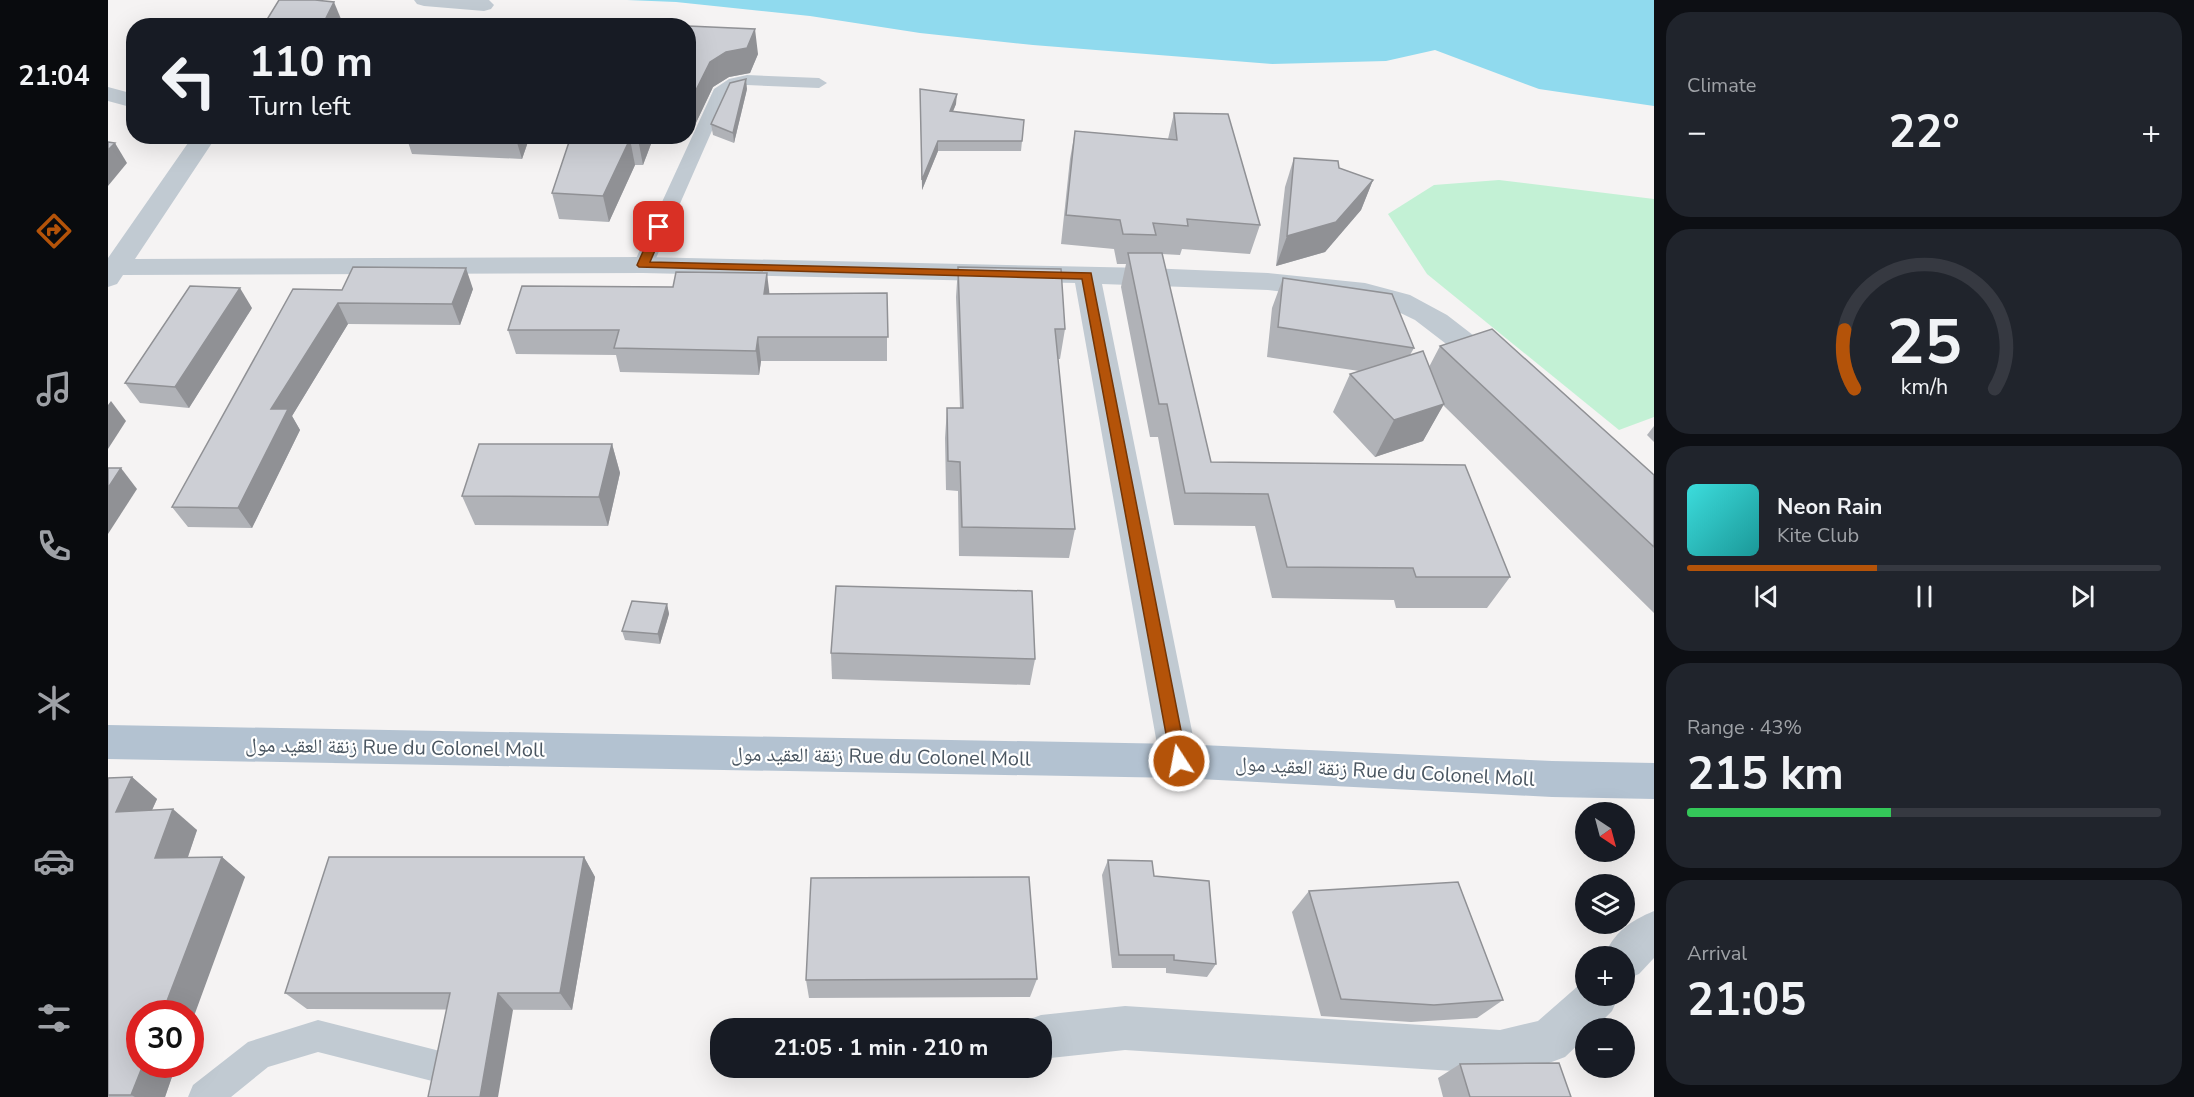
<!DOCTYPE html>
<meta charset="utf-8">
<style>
:root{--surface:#171b24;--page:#20242c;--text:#f1f3f6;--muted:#9ea1a6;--line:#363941;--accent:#b45309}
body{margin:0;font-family:"Nunito Sans","Noto Naskh Arabic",sans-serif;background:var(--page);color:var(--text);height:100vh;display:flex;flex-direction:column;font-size:22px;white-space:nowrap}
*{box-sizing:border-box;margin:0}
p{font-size:20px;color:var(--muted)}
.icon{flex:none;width:33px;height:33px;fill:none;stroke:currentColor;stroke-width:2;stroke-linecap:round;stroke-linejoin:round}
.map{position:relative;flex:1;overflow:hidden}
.details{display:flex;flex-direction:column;gap:12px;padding:12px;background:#0d0f14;width:540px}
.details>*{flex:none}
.hud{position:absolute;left:18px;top:18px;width:570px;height:126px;border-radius:24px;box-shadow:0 6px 24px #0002;background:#171b24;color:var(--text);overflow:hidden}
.needle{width:39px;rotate:144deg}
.buttons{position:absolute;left:1467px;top:802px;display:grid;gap:12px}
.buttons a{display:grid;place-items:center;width:60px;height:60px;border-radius:50%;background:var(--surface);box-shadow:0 6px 24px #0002;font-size:30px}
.speed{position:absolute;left:18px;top:1000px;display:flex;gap:12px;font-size:30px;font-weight:700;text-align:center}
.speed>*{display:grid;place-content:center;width:78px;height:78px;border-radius:50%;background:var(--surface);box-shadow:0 6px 24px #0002;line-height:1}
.speed .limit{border:9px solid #d22;background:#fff;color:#111}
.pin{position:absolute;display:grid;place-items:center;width:51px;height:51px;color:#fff;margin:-26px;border-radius:12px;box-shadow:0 3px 9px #0006}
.me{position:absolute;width:66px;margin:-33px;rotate:349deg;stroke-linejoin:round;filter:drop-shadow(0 0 4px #0008)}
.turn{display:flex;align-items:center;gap:21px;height:126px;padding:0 24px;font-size:27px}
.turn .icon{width:78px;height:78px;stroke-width:2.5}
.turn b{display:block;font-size:42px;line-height:51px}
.big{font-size:45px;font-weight:700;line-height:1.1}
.details .widget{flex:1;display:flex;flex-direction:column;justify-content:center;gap:9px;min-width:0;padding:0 21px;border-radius:24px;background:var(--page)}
.details .dial{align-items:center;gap:0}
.dial svg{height:156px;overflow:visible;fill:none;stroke:var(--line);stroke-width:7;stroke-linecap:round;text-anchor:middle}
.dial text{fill:var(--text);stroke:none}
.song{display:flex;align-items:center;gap:18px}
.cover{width:72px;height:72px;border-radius:9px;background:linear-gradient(135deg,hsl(180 70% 55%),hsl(180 70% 35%))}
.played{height:6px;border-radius:3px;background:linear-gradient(90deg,var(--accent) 40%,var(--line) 40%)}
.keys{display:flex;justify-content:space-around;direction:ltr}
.heat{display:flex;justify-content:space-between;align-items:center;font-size:33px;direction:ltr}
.charge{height:9px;border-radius:4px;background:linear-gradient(90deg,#34c759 43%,var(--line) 0)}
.trip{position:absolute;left:602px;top:1018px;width:342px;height:60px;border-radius:24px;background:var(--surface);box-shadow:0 6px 24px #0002;font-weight:700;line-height:60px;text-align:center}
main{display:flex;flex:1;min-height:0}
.menu{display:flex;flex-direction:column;width:108px;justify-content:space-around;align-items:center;background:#090b0e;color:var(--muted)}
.menu .icon{width:42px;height:42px}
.menu .on{color:var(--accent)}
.menu b{font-size:27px;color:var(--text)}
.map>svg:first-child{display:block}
</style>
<main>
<nav class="menu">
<b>21:04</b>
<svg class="icon on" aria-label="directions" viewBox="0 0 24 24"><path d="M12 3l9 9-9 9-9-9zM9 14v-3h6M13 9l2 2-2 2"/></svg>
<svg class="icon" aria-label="music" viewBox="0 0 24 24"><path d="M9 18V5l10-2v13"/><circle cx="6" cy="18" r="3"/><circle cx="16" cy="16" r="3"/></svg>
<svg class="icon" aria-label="phone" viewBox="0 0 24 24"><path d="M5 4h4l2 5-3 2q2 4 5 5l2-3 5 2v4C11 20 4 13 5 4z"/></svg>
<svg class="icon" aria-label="climate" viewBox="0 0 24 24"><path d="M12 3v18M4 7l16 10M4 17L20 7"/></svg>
<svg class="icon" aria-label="car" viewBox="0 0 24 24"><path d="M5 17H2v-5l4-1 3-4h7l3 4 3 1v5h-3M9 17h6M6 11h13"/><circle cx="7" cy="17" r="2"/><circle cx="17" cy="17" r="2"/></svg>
<svg class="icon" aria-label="filters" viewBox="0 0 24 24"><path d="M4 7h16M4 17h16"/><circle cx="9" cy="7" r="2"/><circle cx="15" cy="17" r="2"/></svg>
</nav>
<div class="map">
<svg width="1546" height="1097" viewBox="0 0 1546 1097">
<rect width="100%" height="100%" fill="#f5f3f3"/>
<path fill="#c3f1d5" d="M1391,180L1546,199V417L1511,430L1319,274L1280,214L1326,185Z"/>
<path fill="#90daee" d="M519,0H1546V106L1431,89L1327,50L1278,61L1164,64L925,45L812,33L702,16L568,2Z"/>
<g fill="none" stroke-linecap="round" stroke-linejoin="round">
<g fill="#c1cad2" fill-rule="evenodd">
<path d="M639,75L711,78L719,83L711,88L639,85L621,92L545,265L542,269H528L525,265L606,89L621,79Z"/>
<path d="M210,1020L328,1050L340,1054L344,1066L340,1078L328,1082L210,1052L160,1067L123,1097H80L85,1085L140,1042Z"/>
</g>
<g fill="#c1cad2" fill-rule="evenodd">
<path d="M306,0H381L386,5L383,9L376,11L316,6L309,4Z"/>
<path d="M0,87L26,94V108L0,101Z"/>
<path d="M79,136H103L104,143L27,259L535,257L1039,268L1160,273L1257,283L1302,295L1339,315L1396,359L1400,366L1396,373L1386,376L1376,373L1307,320L1274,304L1160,290L994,284L1090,761L1084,773L1071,778L1058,773L1052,761L967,283L535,273L15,275L9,284L0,287V258L80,143Z"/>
<path d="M1546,911V958L1531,974L1516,980V957H1496C1505,933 1522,921 1546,911Z"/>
<path d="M1478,979V996H1511L1504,1011L1486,1029H1478V1037L1457,1057L1441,1063L1392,1074L1017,1050L933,1059V1029H914L917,1021L933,1015L1017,1006L1392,1030L1430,1021Z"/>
</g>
<path fill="#b3c2d1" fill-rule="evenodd" d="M0,725L1071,744L1444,761L1546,763V799L1444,797L1071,778L0,759Z"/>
</g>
<g fill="#b0b2b7">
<path d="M580,26L650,54L642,73L621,77L605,87L586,127L580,125Z"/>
<path d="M639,89L626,143L605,135L603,124Z"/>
<path d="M812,89L848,104L845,111L914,141L913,151H830L814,190Z"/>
<path d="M1066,113L1152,225L1142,254L1074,249L1072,255L1054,254L1103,462L1402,577L1379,608H1288L1286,600L1164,598L1147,526L1066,525L1050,437H1042L1013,287L1018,264H1009L1006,249L953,244L962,159L967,131L1060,139Z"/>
<path d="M136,136H153L147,144Z"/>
<path d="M298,136H422L414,159L304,154Z"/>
<path d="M463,136H546L535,165H527L501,222L451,219L444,193Z"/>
<path d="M1186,158L1231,168L1265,180L1253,210L1217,252L1168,266L1177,187Z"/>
<path d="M850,267L957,329L952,359H950L967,529L961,558L851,556L850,491L838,490L837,438L839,408H852L848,297Z"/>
<path d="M1175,278L1306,348L1302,355L1321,367L1332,346L1546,475V613L1335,405L1315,441L1267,457L1225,412L1242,374L1251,371L1159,357L1164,308Z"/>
<path d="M365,289L352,325L240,324L184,416L192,430L144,528L80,527L64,507L234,290Z"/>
<path d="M779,293V361H653L651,375L512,372L508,355L408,354L400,330L661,294Z"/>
<path d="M144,308L81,408L32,403L17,383Z"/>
<path d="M1546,426V442L1539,435Z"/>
<path d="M504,444L512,473L500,526L367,525L354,496Z"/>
<path d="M559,604L561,614L552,644L517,640L514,631Z"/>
<path d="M723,653L927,659L922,685L724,679Z"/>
<path d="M24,777L49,799L44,810L89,830L80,857H114L137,877L32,1065H68L57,1097H0V778Z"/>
<path d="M476,857L487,877L464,1010L199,1009L177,993Z"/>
<path d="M1000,860L1046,876L1108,964L1099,977L1058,973V968H1004L994,875Z"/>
<path d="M1201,891L1395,1000L1369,1018L1303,1022L1213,1016L1184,912Z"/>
<path d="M929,979L922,997L701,998L698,980Z"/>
<path d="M1352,1064L1463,1097H1335L1330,1078Z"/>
</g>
<g fill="#909195">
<path d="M226,2L233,19L229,26H214Z"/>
<path d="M647,29L650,54L642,73L621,77L605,87L586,127L582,102L602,62Z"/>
<path d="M638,79L639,89L626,143L625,133Z"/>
<path d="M849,94L848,104L841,121L842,111Z"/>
<path d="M144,136H153L147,144Z"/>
<path d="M407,136H422L414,159Z"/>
<path d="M531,136H546L535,165L530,139Z"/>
<path d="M522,139L527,165L501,222L495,196Z"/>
<path d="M830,141V151L814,190V180Z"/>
<path d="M7,143L19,163L0,186V150Z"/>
<path d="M1265,180L1253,210L1217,252L1168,266L1179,236Z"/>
<path d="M358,268L365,289L352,325L344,304Z"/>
<path d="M659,273L662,298L656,294Z"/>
<path d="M132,288L144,308L81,408L67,387Z"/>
<path d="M230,303L240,324L184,416L192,430L144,528L130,508L163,409Z"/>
<path d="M650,337L653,361L651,375L648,351Z"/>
<path d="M3,401L18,421L0,449V405Z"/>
<path d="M1336,404L1315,441L1267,457L1286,420Z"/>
<path d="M504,444L512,473L500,526L491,497Z"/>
<path d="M13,468L29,489L0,534V488Z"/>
<path d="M559,604L561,614L552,644L550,634Z"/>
<path d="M24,777L49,799L34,832L8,812Z"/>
<path d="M65,809L89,830L73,877L47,858Z"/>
<path d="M114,857L137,877L82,1027V1014H54Z"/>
<path d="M476,857L487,877L464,1010L452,993Z"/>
<path d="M390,993L405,1010L390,1097H372Z"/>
<path d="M35,1065H68L57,1097H27L23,1095Z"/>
</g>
<g fill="#cdcfd5" stroke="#909195" stroke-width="1.5">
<path d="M171,0H207L226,2L214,26H155Z"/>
<path d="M402,19L569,26H398Z"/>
<path d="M580,26L647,29L639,48L618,52L602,62L582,102L580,101Z"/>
<path d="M638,79L625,133L603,124L622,83Z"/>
<path d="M812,89L849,94L842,111L916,120L914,141H830L814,180Z"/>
<path d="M1066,113L1120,114L1152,225L1079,219L1080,226L1045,223L1048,235L1015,234L1012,220L958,215L967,131L1069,140Z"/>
<path d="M463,136H531L530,139H522L495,196L444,193Z"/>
<path d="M0,142L7,143L0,150Z"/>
<path d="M1186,158L1230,161L1231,168L1265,180L1228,222L1179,236Z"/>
<path d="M1020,253H1054L1103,462L1357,465L1402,577H1308L1305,568L1179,567L1160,494L1077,493L1059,404H1051Z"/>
<path d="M245,267L358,268L344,304L230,303L163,409H180L130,508L64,507L185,289L234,290Z"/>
<path d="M850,267L953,269L957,329H947L967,529L854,527L852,462L840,461L839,408H855Z"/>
<path d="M568,272L659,273L656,294L779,293L780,337H650L648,351L506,348L511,330H400L414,286L565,287Z"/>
<path d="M1175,278L1284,294L1306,348L1170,327Z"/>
<path d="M82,286L132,288L67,387L17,383Z"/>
<path d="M1384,329L1546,475V547L1332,346Z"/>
<path d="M1315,351L1336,404L1286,420L1242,374Z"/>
<path d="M371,444H504L491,497L354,496Z"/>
<path d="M0,468H13L0,488Z"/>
<path d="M728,586L924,591L927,659L723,653Z"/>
<path d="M524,601L559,604L550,634L514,631Z"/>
<path d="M24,777L8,812L65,809L47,858L114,857L54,1014H32V1065H35L23,1095H0V778Z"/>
<path d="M221,857H476L452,993H390L372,1097H320L342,993H177Z"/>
<path d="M1000,860L1044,861L1046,876L1101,881L1108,964L1066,960V955H1011Z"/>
<path d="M921,877L929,979L698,980L703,878Z"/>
<path d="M1350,882L1395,1000L1326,1005L1233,999L1201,891Z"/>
<path d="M1451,1063L1463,1097H1362L1352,1064Z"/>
</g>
<path fill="#b45309" stroke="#753606" stroke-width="1.5" d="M551,224L557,227L542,262L983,273L1079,761L1077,766H1065L1063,761L974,279L531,267L529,265L546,227Z"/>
<g text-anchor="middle" stroke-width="4.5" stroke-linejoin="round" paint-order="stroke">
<g font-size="20" fill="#4a5661" stroke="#fff">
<text transform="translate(287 747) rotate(1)" y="7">زنقة العقيد مول Rue du Colonel Moll</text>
<text transform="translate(773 756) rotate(1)" y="7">زنقة العقيد مول Rue du Colonel Moll</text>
<text transform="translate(1277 771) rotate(3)" y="7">زنقة العقيد مول Rue du Colonel Moll</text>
</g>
</g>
</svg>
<div class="buttons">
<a><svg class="needle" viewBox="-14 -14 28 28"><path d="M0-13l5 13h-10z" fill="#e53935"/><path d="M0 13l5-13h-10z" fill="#9ea1a6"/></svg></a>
<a><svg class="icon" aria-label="layers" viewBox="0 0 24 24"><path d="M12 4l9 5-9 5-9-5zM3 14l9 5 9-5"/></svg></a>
<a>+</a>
<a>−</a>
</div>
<div class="speed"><div class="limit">30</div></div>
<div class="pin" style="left:551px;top:227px;background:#d93025"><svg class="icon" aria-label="arrive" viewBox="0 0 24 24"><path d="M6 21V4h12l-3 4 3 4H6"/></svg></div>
<svg class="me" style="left:1071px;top:761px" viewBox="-20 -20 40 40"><circle r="17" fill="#b45309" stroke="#fff" stroke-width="3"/><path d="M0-11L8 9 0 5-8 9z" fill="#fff"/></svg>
<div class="trip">21:05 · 1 min · 210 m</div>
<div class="hud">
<div class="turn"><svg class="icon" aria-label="left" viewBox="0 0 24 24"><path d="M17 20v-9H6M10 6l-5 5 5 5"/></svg><div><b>110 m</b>Turn left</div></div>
</div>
</div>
<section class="details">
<div class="widget"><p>Climate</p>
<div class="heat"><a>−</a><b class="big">22°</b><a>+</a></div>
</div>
<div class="widget dial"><svg viewBox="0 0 100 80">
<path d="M14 69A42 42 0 1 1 86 69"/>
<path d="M14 69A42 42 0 0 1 9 39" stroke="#b45309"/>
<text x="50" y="56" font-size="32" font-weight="700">25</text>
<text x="50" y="72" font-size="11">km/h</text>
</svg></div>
<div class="widget">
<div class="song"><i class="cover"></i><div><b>Neon Rain</b><p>Kite Club</p></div></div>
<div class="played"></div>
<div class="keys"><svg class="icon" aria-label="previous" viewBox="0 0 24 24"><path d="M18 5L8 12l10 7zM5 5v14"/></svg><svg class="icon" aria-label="pause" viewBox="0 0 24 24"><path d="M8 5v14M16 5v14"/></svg><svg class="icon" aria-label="next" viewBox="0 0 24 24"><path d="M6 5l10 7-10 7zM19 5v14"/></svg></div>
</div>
<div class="widget"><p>Range · 43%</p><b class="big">215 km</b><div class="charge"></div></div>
<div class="widget"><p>Arrival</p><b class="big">21:05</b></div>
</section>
</main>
